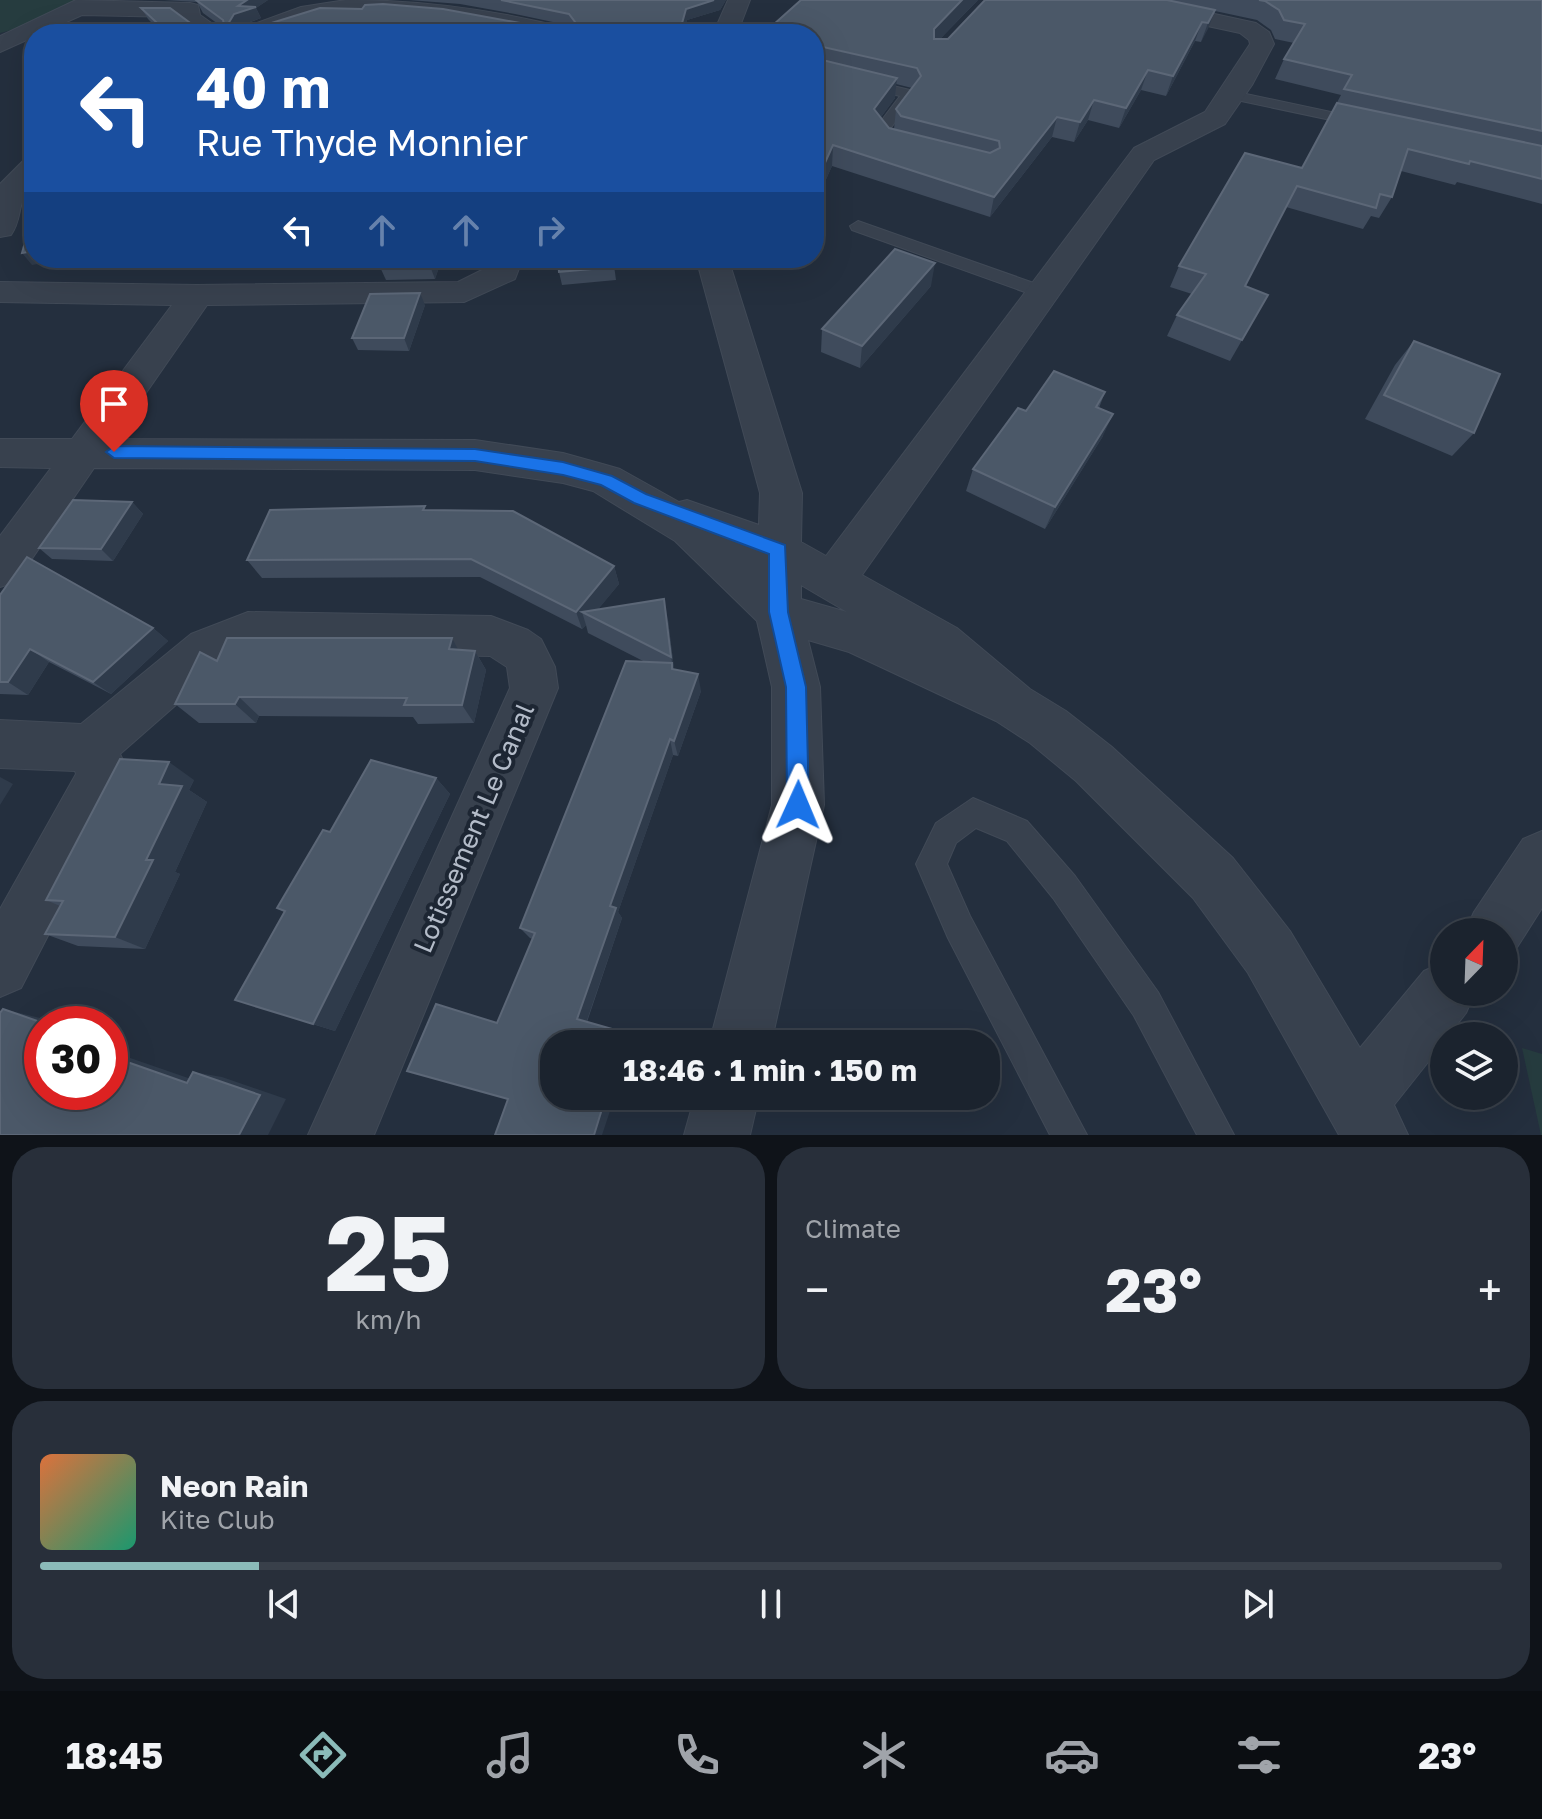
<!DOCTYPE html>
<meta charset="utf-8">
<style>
:root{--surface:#1b232e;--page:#282f3a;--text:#f1f3f6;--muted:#a0a4aa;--line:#39404a;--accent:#8bbbb9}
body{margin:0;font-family:"Golos Text",sans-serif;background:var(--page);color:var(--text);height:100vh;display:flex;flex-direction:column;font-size:30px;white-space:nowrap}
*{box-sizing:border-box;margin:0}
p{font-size:26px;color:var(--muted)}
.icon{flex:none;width:44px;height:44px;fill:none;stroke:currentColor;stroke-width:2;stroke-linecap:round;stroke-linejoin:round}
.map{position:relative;height:1135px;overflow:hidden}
.sheet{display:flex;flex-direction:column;gap:12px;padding:12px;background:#0f1319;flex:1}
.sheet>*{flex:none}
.top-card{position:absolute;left:24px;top:24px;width:800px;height:244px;border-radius:32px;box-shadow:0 8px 32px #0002,0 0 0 2px var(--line);background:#1a4fa0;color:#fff;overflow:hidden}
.needle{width:52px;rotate:23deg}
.tools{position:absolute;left:1430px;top:918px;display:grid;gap:16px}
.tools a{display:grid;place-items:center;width:88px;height:88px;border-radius:50%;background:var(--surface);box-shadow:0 8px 32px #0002,0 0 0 2px var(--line);font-size:40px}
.speed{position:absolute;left:24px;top:1006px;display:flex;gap:16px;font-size:40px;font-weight:700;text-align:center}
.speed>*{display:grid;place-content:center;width:104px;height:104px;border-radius:50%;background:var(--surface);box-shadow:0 8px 32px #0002,0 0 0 2px var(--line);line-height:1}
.speed .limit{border:12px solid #d22;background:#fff;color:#111}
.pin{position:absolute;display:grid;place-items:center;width:68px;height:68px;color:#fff;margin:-82px -34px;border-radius:50% 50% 50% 0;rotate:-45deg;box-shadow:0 0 8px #0007}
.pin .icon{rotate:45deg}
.me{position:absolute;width:88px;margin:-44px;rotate:1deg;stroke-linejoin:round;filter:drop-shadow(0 0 6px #0008)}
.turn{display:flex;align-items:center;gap:28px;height:168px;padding:0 40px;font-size:36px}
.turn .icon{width:104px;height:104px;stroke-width:2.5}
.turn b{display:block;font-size:56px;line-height:68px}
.lanes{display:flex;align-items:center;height:76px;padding:0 40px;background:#0003;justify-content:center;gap:40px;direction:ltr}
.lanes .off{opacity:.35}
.big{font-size:60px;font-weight:700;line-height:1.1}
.sheet .tile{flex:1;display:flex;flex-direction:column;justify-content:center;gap:12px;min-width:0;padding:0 28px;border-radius:32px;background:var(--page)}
.sheet .dial{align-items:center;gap:0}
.dial b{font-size:104px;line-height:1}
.song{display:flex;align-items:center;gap:24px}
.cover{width:96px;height:96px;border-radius:12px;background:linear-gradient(135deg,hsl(20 70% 55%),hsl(160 70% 35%))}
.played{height:8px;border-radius:4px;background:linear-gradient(90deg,var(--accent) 15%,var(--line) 15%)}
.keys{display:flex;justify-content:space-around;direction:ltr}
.heat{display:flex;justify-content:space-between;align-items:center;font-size:44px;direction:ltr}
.sheet .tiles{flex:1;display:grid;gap:12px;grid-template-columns:1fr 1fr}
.tile:last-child{grid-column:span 2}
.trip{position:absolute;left:540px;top:1030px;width:460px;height:80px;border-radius:32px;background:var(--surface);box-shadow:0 8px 32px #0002,0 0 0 2px var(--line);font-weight:700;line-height:80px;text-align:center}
.dock{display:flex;height:128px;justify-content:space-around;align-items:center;background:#0b0e12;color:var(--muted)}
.dock .icon{width:56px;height:56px}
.dock .selected{color:var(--accent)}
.dock b{font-size:36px;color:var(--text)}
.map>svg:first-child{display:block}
</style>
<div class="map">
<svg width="1542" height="1135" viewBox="0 0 1542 1135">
<rect width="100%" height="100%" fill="#242f3e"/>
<g fill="#263c3f">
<path d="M0,0H76L28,26L0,33Z"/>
<path d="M1522,1048L1542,1054V1135H1541Z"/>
</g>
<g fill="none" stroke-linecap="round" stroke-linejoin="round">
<g stroke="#414a57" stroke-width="2">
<g id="lane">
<path d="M814,67L914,91L916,94L890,129L897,139L908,142V148L887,145L875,129L900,96L814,75Z"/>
<path d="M1232,91L1359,118L1366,122L1359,126L1227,98L1225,95Z"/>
<path d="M858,221L1048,288L1051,292L1048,296H1036L852,230L850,226Z"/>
<path d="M973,798L1027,821L1075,876L1158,992L1234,1135H1197L1134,1016L1053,898L1007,841L976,828L956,843L947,864L970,916L1087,1135H1050L948,938L916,864L936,823Z"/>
</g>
</g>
<g stroke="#414a57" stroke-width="2">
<g id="street">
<path d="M76,0L190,3L198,5L200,15L227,34H199L177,17L82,15L0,52V36Z"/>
<path d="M346,0C424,0 496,10 570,29L574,34H534L447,18L387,13L330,15L270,34H236L240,29L301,7Z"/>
<path d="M728,0H750L737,34H713Z"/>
<path d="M1107,0H1150L1256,23L1269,32L1274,44L1252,85L1225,124L1154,160L862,575L957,628L1030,689L1066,711L1112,747L1233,858L1290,931L1360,1048L1424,971L1444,962V992H1475L1466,1013L1448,1036H1444V1042L1394,1105L1408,1135H1339L1248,973L1193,898L1076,781L1030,743L996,721L849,652L808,640L820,687L824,805L771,1044H709L772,805V687L757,621L675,541L593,491L563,483L475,470L94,468L16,582L0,587V536L51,468L0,467V439H72L172,305L0,302V282L197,285L458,282L488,267L491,258H523L515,279L464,302L207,305L114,439L475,440L563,453L606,465L620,469L679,502L687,500L759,525L760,493L696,258H728L802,493L801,542L826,556L1134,148L1205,112L1250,44L1249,40L1240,33L1110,5ZM801,585L847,612L801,599Z"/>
<path d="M34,157V183C15,203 24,216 11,235L0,237V184L24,160Z"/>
<path d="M248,612L491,616L528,630L541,639L555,667L558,688L374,1135H308L510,688L507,667L490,656L250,652L225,662L120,754L130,775L122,792L21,988L0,997V909L76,774L75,771L0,768V720L81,724L191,634Z"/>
<path d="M1542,831V908L1514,952L1504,957V932H1465L1474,912L1523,839Z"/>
<path d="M695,1096H759L750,1135H684Z"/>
</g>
</g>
<use href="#lane" fill="#38414e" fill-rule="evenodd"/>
<use href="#street" fill="#38414e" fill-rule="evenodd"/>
</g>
<g fill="#3f4b5c" fill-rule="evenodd">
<path d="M164,0H268L256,8L261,18L243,25H567L515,14L460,4L409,0H726L720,10L687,20L683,34H163L148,19L141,8L193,25L218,24L203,13L197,2Z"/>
<path d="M978,0L940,39H948L985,0H1542V204L1457,182L1455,185L1401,171L1392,197L1379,218L1371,216L1363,229L1286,207L1245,286L1268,295L1230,361L1167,336L1177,315L1192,294L1170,287L1179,266L1302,168L1341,95L1275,79L1284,59L1294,43L1275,39L1271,30L1257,20L1215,11L1201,42L1195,41L1166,96L1141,90L1119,128L1088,120L1074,142L1052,137L990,217L832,166L814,206V34ZM896,84L912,88L896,109L894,129L889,128L881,117L895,98Z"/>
<path d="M442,258L435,279L386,280L380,267Z"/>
<path d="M613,258L616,280L562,285L559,272Z"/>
<path d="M751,258H791L788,265L752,267Z"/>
<path d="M931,286L860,368L821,352L822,329Z"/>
<path d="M425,305L409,351L358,350L352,338Z"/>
<path d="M1414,341L1474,433L1452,456L1365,419L1395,365Z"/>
<path d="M1105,392L1099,408L1103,436L1045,529L966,491L973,469L1026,411Z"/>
<path d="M132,502L143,514L113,561L52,559L39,548Z"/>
<path d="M427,510L614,566L619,584L598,609L668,620L674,669L701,691L678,756L673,755L618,912L622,918L587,1022L626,1033L632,1039L631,1044H554L508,1100L497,1023L533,939L530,938L520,928L645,662L588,633L586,625L582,629L480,577L262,578L247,560Z"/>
<path d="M0,595L153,628L168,641L111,694L49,662L28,695L0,694Z"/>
<path d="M458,650L475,651L486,670L474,723L418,724L413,717L259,716L256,723H199L175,704L217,661Z"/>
<path d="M436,778L450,794L335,1031L235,1000L284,912L277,908L330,832Z"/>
<path d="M194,780L189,790L207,802L175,872L180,874L145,949L78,946L45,934L60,906L46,900Z"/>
</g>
<g fill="#2f3b4b">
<path d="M247,0H268L256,8L261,18L239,26L228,24L238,6Z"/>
<path d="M714,0H726L720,10L687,20L683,34H679L686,9Z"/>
<path d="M962,0H978L931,48L934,29Z"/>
<path d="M1215,10L1208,29L1201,42L1208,23Z"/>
<path d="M1202,22L1195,41L1166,96L1173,76Z"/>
<path d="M1148,70L1141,90L1119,128L1126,108Z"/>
<path d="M897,78L895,98L872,129L874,109Z"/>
<path d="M1094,100L1088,120L1074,142L1080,122Z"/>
<path d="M1057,117L1052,137L990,217L994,197Z"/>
<path d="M833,145L832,166L814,206V187Z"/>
<path d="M34,251V258H74L32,265L22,253Z"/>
<path d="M433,258H442L435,279L430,266Z"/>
<path d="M935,263L931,286L860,368L862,346Z"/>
<path d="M420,293L425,305L409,351L404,338Z"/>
<path d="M1113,414L1103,436L1045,529L1055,507Z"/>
<path d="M132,502L143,514L113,561L101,549Z"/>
<path d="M614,566L619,584L592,617L582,612L586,625L582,629L576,612Z"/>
<path d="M664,599L668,620L675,677L671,657Z"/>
<path d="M153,628L168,641L111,694L93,682Z"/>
<path d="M452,638L463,659L449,649Z"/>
<path d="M30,649L49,662L28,695L8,682Z"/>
<path d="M475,651L486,670L474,723L462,705Z"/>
<path d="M698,674L701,691L678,756L674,741Z"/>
<path d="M239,697L259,716L256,723L235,704Z"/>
<path d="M670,739L673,755L618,912L622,918L585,1026L577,1019L610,906Z"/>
<path d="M169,762L194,780L189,790L207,802L175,872L180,874L145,949L115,937L146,860L159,784Z"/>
<path d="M0,777L13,784L0,805Z"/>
<path d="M436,778L450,794L335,1031L313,1024Z"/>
<path d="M3,1009L40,1018L58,1024H46Z"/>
<path d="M626,1033L632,1039L631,1044H623Z"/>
<path d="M110,1051L217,1088L187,1083L110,1056Z"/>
<path d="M193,1072L222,1077L286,1099L268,1135H239Z"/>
<path d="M606,1096H615L602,1135H594Z"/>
</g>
<g fill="#4b5868" stroke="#5c6777" stroke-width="2">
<path d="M196,0H247L238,6L256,7L234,14L228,24L265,25L320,8L362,9L365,5L383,4L443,9L531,25H572L575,22L569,14L501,0H714L686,9L679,34H169L141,8H170L193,25L224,24L223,20Z"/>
<path d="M801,0H962L934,29V39H948L985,0H1167L1215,10L1208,23L1202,22L1173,76L1148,70L1126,108L1094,100L1080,122L1057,117L994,197L833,145L814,187V91L822,85L814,83V58L897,78L874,109L889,128L990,153L1000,148L999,141L901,116L896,109L921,76L917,68L814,45V34H763Z"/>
<path d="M1259,0H1542V131L1344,89L1352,75L1284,59L1305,24L1284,20L1279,10L1265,1Z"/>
<path d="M1337,103L1542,146V179L1470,161L1469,164L1408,149L1392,197L1380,194L1376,208L1297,186L1245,286L1268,295L1242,340L1177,315L1206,274L1179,266L1245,153L1302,168Z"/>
<path d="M34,210V251L22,253Z"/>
<path d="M895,249L935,263L862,346L822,329Z"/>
<path d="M384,258H433L430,266L380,267Z"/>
<path d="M558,258H613L614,267L559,272Z"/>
<path d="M420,293L404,338H352L370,294Z"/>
<path d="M1414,341L1500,374L1474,433L1384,395Z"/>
<path d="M1054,371L1105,392L1096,407L1113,414L1055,507L973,469L1018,408L1026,411Z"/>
<path d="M73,500L132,502L101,549L39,548Z"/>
<path d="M425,506L423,510L513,511L614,566L576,612L471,559L247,560L270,510Z"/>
<path d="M27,557L153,628L93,682L30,649L8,682H0V595Z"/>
<path d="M664,599L671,657L582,612Z"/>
<path d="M227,638H452L449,649L475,651L462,705H404L407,698L239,697L235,704H175L200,652L217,661Z"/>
<path d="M626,661L672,663V669L698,674L674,741L670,739L610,906L616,908L577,1019L626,1033L623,1044H554V1096H606L594,1135H495L508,1099L407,1071L436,1004L497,1023L535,933L520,928Z"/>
<path d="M120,759L169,762L159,784L182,786L146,860H153L115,937L45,934L63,901L46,900Z"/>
<path d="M371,760L436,778L313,1024L235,1000L285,911L277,908L323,830L330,832Z"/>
<path d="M3,1009L46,1024H42V1092H110V1056L187,1083L193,1072L260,1095L239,1135H0V1013Z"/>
</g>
<path fill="#1a73e8" stroke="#114b97" stroke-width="2" d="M114,446L475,449L563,462L612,476L646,494L785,545L788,612L806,687L809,805L806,813L798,816L790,813L787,805L786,687L769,612V554L634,503L601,485L563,475L475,461L114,458L106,452Z"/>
<g text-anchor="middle" stroke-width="8" stroke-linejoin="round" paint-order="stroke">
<g font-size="26" fill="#b4bcc9" stroke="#1d2633">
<text transform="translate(474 828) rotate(-67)" y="9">Lotissement Le Canal</text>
</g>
</g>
</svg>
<div class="tools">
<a><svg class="needle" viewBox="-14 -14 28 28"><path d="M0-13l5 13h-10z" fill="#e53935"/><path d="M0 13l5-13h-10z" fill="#a0a4aa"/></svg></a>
<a><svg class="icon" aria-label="layers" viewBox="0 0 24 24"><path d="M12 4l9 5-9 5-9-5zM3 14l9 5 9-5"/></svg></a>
</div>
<div class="speed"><div class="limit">30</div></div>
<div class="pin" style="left:114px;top:452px;background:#d93025"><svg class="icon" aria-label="arrive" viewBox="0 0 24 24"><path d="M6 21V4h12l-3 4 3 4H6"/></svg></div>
<svg class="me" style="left:798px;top:805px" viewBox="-20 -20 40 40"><path d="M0-17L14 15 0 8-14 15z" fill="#1a73e8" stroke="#fff" stroke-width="4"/></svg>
<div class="trip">18:46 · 1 min · 150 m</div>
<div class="top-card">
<div class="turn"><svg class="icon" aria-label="left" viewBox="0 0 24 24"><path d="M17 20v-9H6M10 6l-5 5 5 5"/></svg><div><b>40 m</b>Rue Thyde Monnier</div></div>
<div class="lanes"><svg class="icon" aria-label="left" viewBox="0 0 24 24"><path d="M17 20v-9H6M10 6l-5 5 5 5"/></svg><svg class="icon off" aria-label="ahead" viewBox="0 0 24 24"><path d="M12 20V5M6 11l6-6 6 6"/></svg><svg class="icon off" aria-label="ahead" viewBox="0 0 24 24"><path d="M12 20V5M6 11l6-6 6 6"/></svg><svg class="icon off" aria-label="right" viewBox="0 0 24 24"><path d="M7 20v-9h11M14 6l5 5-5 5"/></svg></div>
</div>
</div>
<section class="sheet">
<div class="tiles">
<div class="tile dial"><b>25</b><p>km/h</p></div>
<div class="tile"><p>Climate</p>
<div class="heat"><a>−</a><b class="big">23°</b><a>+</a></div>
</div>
<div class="tile">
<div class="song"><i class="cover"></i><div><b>Neon Rain</b><p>Kite Club</p></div></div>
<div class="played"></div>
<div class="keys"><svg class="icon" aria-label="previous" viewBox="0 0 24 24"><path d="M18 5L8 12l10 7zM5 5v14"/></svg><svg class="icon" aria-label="pause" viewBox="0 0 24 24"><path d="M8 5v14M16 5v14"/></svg><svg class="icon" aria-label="next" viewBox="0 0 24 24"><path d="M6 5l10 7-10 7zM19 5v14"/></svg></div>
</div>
</div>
</section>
<nav class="dock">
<b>18:45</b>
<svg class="icon selected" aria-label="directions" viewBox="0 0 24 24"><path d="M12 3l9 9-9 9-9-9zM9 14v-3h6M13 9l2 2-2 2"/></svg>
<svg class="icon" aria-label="music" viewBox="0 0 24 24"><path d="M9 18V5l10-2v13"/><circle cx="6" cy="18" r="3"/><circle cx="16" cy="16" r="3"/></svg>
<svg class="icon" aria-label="phone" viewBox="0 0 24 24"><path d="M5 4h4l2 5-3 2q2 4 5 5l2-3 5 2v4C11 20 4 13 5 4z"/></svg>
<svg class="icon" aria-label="climate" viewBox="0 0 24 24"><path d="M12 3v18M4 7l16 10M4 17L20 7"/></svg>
<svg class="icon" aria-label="car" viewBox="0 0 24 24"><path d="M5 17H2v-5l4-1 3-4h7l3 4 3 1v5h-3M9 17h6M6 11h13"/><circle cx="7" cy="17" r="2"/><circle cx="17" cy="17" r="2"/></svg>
<svg class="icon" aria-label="filters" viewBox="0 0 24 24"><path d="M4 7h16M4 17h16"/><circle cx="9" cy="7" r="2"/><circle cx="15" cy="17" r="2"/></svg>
<b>23°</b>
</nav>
